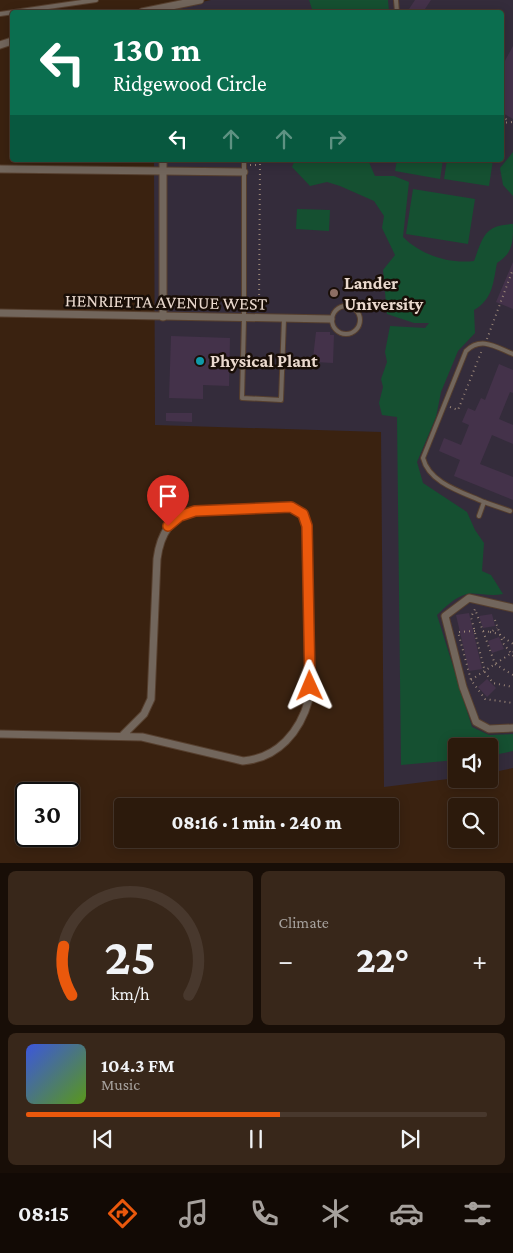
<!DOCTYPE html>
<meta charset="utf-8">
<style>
:root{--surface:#2c1a0c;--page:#38271a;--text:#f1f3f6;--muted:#a6a19d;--line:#48382d;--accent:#ea580c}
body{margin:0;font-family:"Crimson Pro",serif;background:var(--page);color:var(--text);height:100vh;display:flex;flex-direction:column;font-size:19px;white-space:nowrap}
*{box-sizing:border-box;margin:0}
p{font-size:16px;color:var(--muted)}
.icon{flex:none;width:28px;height:28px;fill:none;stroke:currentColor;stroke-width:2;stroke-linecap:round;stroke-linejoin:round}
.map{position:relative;height:863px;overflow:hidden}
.sheet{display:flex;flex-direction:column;gap:8px;padding:8px;background:#180e07;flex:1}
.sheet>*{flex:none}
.top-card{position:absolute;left:10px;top:10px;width:494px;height:152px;border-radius:5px;box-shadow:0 2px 12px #0003,0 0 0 1px var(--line);background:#0b6e4f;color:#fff;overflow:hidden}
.tools{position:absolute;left:448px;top:738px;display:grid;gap:10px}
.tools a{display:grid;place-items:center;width:50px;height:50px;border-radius:5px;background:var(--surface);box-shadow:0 2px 12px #0003,0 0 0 1px var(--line);font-size:25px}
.speed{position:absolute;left:15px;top:782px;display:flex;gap:10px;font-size:25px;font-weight:700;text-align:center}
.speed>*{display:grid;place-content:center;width:65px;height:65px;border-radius:50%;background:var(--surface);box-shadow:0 2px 12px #0003,0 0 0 1px var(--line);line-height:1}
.speed .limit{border:2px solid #111;border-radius:8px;background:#fff;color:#111}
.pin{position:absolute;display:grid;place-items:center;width:42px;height:42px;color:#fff;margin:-51px -21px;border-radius:50% 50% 50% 0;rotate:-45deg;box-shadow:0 0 5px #0007}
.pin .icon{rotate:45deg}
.me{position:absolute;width:55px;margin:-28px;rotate:359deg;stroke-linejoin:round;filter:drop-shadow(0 0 4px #0008)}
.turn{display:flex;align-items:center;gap:18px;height:105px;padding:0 20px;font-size:22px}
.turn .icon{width:65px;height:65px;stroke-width:2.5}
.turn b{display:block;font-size:35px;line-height:42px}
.lanes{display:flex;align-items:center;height:48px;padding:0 20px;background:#0003;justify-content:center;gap:25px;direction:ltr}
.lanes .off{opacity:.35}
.big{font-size:38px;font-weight:800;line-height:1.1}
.sheet .widget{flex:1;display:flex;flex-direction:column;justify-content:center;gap:8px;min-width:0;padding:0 18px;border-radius:8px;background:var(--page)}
.sheet .dial{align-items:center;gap:0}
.dial svg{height:130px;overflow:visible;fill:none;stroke:var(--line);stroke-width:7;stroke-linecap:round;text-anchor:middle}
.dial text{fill:var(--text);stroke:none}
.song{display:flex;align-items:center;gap:15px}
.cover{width:60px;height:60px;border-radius:8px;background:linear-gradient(135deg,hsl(230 70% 55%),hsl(90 70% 35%))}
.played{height:5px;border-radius:2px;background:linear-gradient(90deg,var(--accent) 55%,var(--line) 55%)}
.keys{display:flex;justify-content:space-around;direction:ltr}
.heat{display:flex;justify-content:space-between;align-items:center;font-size:28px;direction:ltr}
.sheet .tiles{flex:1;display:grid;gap:8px;grid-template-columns:1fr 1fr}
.widget:last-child{grid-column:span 2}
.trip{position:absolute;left:114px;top:798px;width:285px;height:50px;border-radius:5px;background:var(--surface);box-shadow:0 2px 12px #0003,0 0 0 1px var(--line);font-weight:800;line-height:50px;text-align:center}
.tabs{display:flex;height:80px;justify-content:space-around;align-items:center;background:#120a05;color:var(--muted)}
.tabs .icon{width:35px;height:35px}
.tabs .active{color:var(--accent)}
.tabs b{font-size:22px;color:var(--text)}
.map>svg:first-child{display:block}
</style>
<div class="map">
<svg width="513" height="863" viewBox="0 0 513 863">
<rect width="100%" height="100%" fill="#3a2210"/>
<path fill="#342c3b" d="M211,0H513V768L489,773V746H456V778L384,787L381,432L155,425L154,160H501V12H155Z"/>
<g fill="#155031">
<path d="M309,0H388L389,12H313Z"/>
<path d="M513,152V196L503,185L500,168Z"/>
<path d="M295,160H368L375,176H394L409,182L403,237C421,255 449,264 474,261C483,237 484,225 513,224C513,242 513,253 497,263C493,283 493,299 474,310L475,333L458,351L441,392L436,417L417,462L423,483L467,512L475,530L484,543L482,571L491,575L503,594C490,597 476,592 467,594C455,597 445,607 437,615L472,727L489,735L513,734V751L489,756V746H456V760L401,765L397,417L382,415L379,403L383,387L381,379L387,362L385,352L390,326L425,328L429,323H414L387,314L383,270L395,255L382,228L384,216L374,201L340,186L327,182L310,186L292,167Z"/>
<path d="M397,160H443L440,179L395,171Z"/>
<path d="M447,160H493L489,186L444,179Z"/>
<path d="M413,189L475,199L468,244L406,234Z"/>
<path d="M297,209L330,210L329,231L296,229Z"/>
</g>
<g fill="#44324a">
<path d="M415,0H431L423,12H407Z"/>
<path d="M513,46V119L501,112V68Z"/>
<path d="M513,262V309L496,302Z"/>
<path d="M316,332H330V335H334L333,363L315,362L316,358H313Z"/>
<path d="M171,336L230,338L229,386L203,385V399L169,398Z"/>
<path d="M499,364L513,370V393L510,392L499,419L513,425V444L492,435L480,464L513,477V500L454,476L460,460L439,451L444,438L461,445L469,425L462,422L468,408L475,411L481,398L485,400Z"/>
<path d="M166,413H192V422L166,421Z"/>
<path d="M469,613L482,669L469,671L456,615Z"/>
<path d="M492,614L495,626L483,628L479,616Z"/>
<path d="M499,637L504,649L492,653L488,641Z"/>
<path d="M487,679L496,688L487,697L478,687Z"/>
</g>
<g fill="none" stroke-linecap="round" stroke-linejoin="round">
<g stroke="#563f2e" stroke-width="6">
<g id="service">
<path d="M396,0L397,12"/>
<path d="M0,14L96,0"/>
<path d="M244,160V319L242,398L281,400L284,319"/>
<circle cx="346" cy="320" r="14"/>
<path d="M484,502L510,511"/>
<path d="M479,516L484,502C462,492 429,483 423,458L466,351C481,336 496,347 513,354"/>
</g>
</g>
<g stroke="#563f2e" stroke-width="9">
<g id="minor">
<path d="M142,12L200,0"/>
<path d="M0,45L12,41"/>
<path d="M0,169L244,172"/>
<path d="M0,313L331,319"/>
<path d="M163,317V160"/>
<path d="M513,608L469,598L445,616L463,687L476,722L489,729L513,728"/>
<path d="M0,734L142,737L243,761C278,758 300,732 309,699L307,527C306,516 301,510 291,507L195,511C170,516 160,535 157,559L151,699L144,714L123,735"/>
</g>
</g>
<g stroke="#998577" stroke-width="2" stroke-dasharray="1 4" stroke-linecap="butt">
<path d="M501,117L510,121"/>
<path d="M501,123L513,122"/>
<path d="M250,165H260"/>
<path d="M259,310L260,160"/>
<path d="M487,339L513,269"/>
<path d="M450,407L458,410L482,350"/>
<path d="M495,620L503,643L513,656"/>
<path d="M475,631L458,632L471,680L485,699L513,703"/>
<path d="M483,631L491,632L497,628"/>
<path d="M490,632L499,634L513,644"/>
<path d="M513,675L495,664L475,609L471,617L485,672L493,683L513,687"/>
<path d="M471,680L513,652"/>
</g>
<use href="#service" stroke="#72665c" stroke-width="4"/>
<use href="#minor" stroke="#72665c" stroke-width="7"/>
</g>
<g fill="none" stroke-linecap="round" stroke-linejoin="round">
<g stroke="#983908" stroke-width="12">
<path id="route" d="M168,526L180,516L195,511L291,507L303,514L307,526L310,686"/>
</g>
<use href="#route" stroke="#ea580c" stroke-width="9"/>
</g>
<circle fill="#8d6e63" stroke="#190e07" stroke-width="2" cx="334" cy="293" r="5"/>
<circle fill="#0f9aa8" stroke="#190e07" stroke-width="2" cx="200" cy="361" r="5"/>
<g text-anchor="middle" stroke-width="5" stroke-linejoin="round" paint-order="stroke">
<g font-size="18" font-weight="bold" fill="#ead9ce" stroke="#190e07" text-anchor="start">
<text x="344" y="289">Lander<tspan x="344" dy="21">University</tspan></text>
<text x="210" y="367">Physical Plant</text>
</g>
<g font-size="18" fill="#ead9ce" stroke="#190e07">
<text transform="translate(166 302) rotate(1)" y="6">HENRIETTA AVENUE WEST</text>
</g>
</g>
</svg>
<div class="tools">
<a><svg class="icon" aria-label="sound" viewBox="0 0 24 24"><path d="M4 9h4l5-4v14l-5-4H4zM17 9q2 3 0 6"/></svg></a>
<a><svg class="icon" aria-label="search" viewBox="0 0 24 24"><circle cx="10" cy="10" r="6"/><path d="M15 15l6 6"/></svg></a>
</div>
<div class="speed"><div class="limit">30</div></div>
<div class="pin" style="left:168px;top:526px;background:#d93025"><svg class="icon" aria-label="arrive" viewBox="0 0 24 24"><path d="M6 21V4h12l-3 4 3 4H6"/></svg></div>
<svg class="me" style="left:310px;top:686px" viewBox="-20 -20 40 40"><path d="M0-17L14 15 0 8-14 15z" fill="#ea580c" stroke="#fff" stroke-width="4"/></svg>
<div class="trip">08:16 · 1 min · 240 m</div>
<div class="top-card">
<div class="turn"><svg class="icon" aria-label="left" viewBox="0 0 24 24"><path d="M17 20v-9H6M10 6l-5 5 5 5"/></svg><div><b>130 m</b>Ridgewood Circle</div></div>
<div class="lanes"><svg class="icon" aria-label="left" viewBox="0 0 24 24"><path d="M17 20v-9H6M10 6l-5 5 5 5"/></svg><svg class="icon off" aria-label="ahead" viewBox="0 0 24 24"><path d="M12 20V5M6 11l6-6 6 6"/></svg><svg class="icon off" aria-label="ahead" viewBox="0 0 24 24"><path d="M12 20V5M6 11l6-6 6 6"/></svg><svg class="icon off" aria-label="right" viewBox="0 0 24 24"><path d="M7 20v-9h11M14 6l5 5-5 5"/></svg></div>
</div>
</div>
<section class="sheet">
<div class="tiles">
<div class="widget dial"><svg viewBox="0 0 100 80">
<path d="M14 69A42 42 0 1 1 86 69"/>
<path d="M14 69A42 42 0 0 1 9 39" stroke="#ea580c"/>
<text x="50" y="56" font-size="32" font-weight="700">25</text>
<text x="50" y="72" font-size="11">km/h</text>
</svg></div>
<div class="widget"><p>Climate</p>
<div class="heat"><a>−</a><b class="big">22°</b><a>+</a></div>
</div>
<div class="widget">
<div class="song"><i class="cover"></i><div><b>104.3 FM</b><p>Music</p></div></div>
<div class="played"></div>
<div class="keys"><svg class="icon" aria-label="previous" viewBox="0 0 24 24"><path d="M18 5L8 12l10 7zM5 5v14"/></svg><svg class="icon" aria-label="pause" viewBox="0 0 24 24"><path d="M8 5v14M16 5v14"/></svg><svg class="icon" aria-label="next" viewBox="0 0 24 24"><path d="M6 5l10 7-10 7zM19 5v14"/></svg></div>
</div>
</div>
</section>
<nav class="tabs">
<b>08:15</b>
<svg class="icon active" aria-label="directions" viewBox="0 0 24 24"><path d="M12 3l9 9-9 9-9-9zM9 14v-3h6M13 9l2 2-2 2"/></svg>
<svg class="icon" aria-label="music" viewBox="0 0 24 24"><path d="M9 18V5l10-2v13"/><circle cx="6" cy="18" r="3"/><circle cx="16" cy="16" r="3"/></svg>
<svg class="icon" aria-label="phone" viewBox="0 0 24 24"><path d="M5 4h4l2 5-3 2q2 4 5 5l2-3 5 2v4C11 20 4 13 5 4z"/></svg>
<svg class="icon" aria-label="climate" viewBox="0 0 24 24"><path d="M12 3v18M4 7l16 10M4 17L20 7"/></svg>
<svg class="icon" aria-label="car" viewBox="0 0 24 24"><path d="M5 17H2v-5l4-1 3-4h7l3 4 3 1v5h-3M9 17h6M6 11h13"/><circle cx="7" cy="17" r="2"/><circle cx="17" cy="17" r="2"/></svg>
<svg class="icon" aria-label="filters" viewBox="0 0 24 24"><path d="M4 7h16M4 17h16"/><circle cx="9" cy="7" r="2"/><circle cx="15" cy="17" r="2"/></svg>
</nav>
